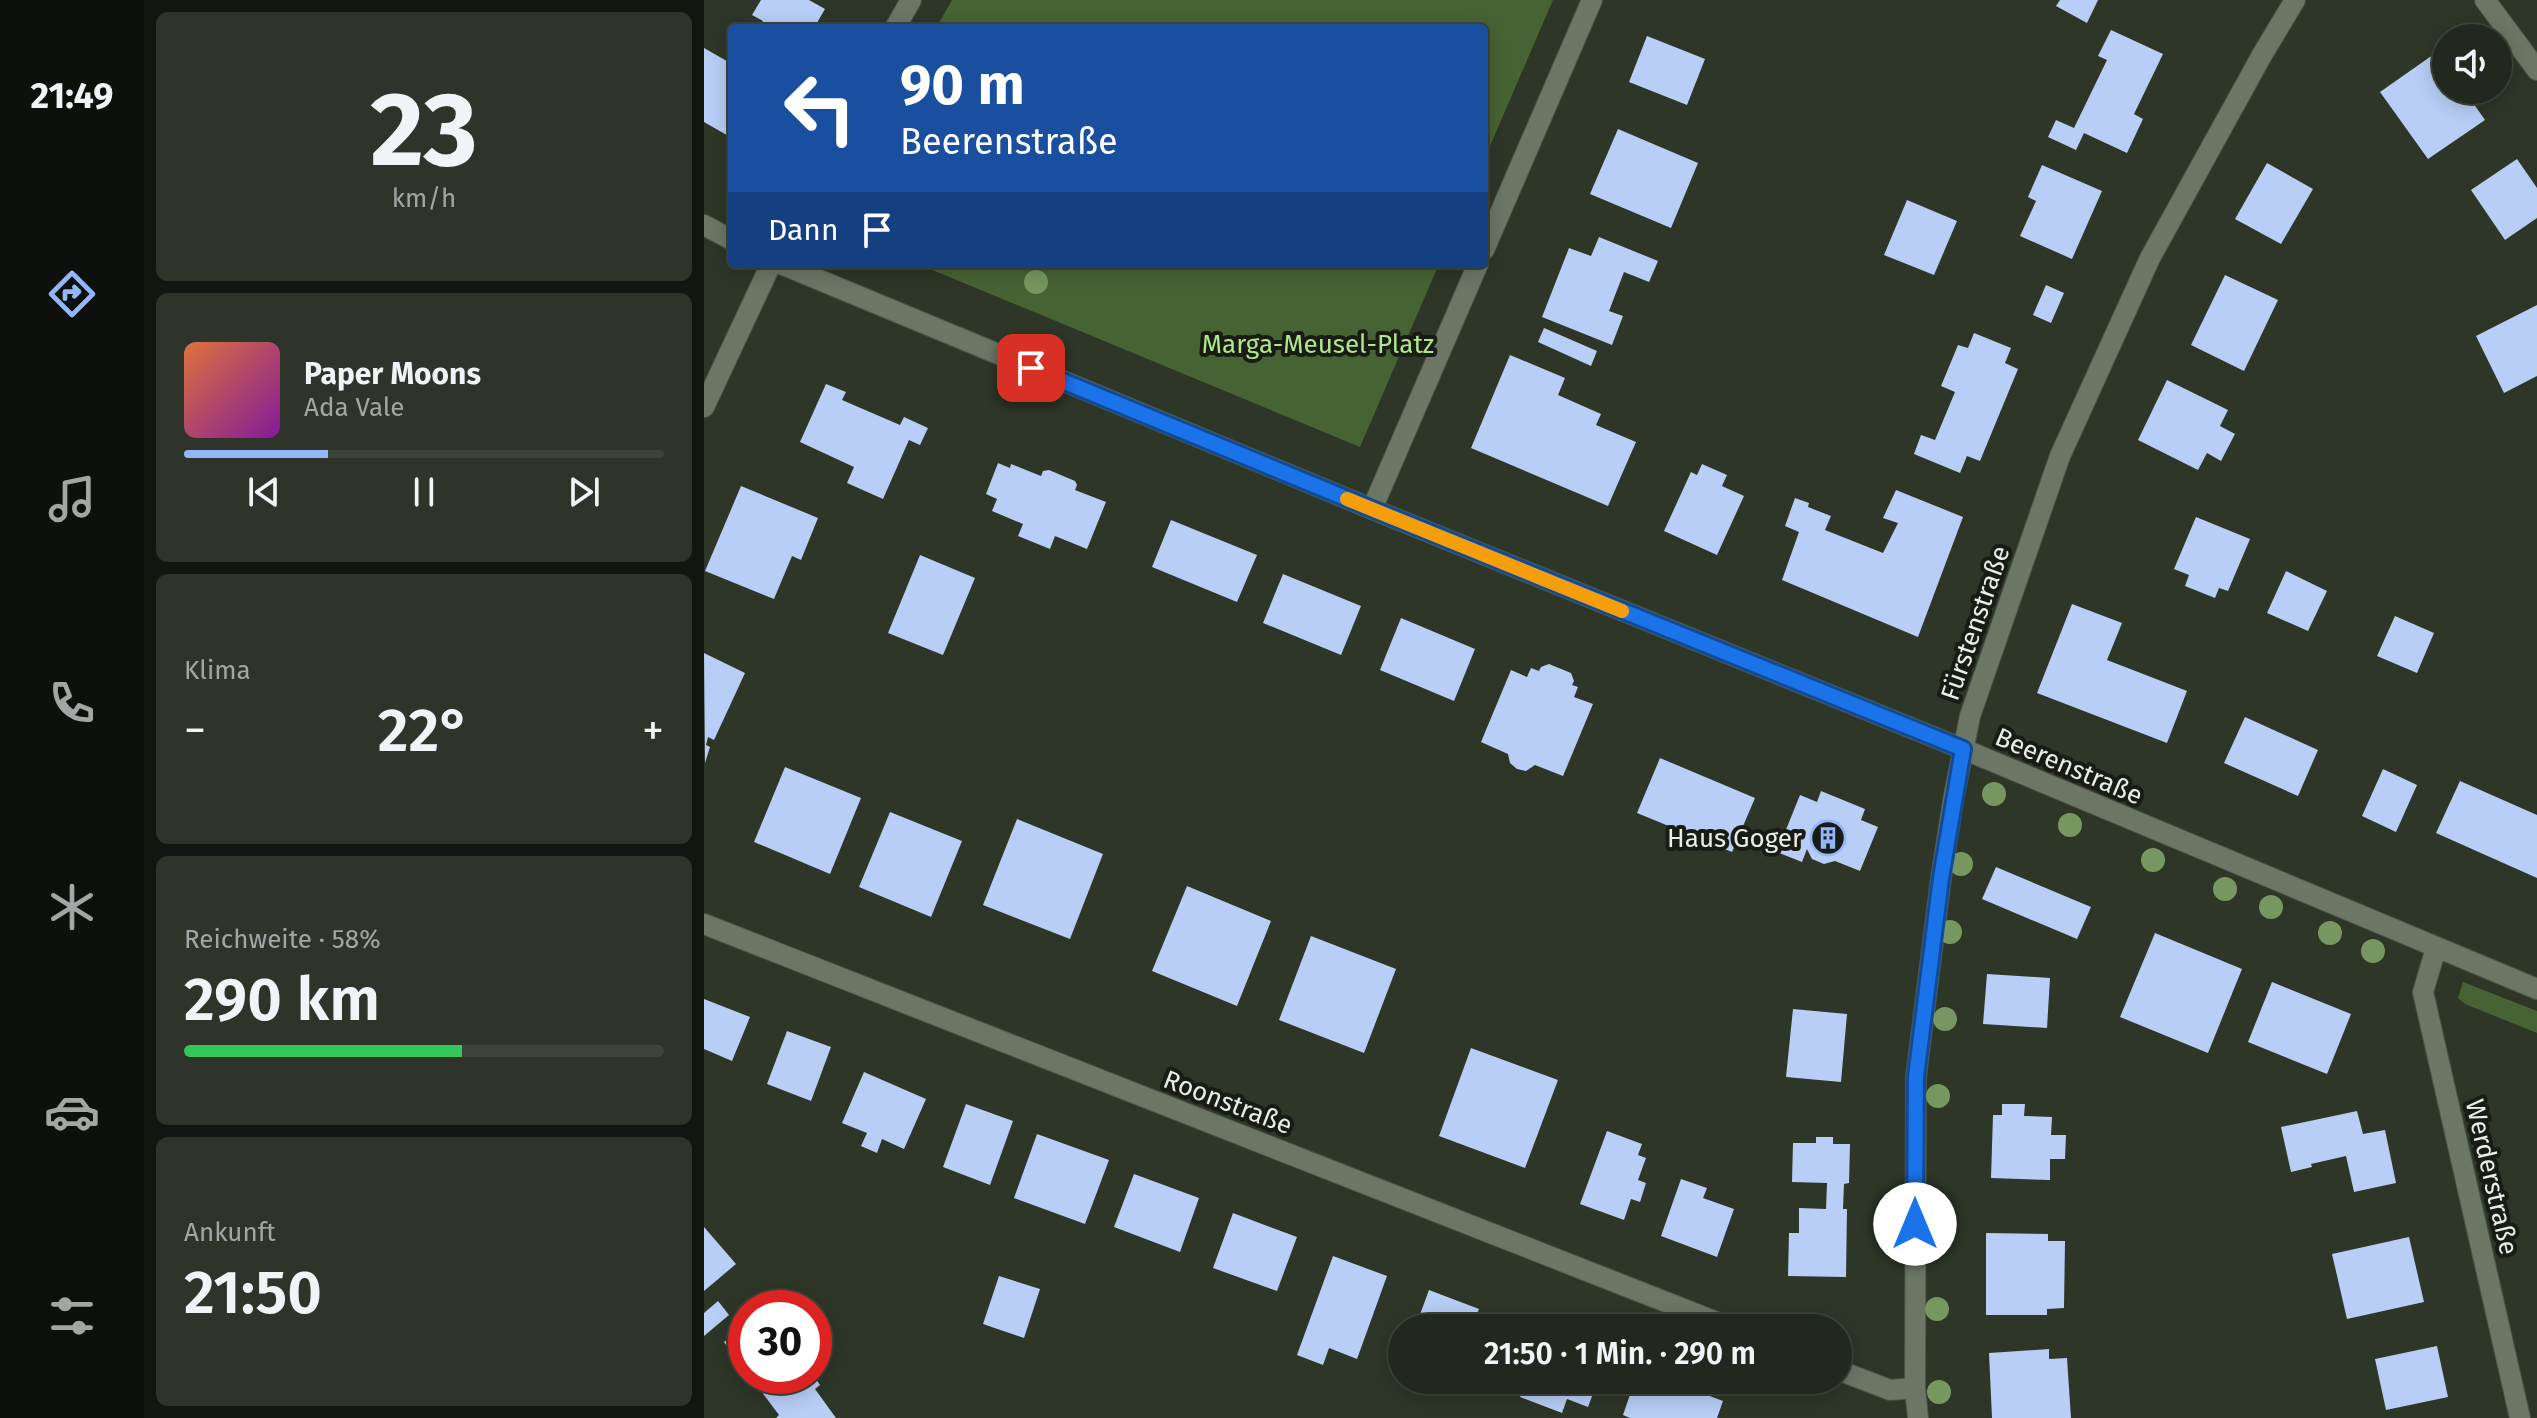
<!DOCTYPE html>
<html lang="de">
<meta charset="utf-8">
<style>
:root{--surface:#22281d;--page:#2e342a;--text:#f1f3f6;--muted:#a2a6a4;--line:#3f443b;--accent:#92b7fd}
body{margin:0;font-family:"Fira Sans",sans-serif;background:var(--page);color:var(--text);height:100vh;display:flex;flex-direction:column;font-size:30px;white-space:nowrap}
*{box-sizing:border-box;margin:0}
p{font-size:26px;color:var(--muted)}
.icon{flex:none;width:44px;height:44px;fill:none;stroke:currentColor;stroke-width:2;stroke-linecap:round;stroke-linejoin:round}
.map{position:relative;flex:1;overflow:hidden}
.sheet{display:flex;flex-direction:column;gap:12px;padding:12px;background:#131610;width:560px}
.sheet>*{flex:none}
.banner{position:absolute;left:24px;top:24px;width:760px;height:244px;border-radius:8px;box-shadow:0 4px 20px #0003,0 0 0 2px var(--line);background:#1a4fa0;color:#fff;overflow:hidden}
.controls{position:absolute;left:1728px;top:24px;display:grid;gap:16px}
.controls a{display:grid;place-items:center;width:80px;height:80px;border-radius:50%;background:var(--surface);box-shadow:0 4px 20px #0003,0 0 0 2px var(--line);font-size:40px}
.speed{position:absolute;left:24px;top:1290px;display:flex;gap:16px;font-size:40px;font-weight:700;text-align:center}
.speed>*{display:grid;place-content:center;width:104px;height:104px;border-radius:50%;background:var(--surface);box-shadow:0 4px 20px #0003,0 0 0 2px var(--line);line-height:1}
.speed .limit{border:12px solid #d22;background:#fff;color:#111}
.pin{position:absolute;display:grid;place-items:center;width:68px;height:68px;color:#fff;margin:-34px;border-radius:16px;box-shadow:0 4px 12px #0006}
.me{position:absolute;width:88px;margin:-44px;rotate:0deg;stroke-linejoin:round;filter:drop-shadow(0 0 6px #0008)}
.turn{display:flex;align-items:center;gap:28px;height:168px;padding:0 40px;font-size:36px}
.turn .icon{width:104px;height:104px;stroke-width:2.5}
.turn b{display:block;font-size:56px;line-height:68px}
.then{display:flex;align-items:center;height:76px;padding:0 40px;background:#0003;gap:16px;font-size:30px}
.big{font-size:60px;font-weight:600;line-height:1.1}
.sheet .widget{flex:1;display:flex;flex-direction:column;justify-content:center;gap:12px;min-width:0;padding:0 28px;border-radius:12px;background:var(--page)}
.sheet .dial{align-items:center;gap:0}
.dial b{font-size:104px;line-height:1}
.song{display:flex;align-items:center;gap:24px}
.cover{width:96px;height:96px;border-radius:12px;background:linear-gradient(135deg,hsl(20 70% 55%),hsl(290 70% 35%))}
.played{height:8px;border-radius:4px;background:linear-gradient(90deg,var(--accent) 30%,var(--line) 30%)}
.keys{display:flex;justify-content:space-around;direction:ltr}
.heat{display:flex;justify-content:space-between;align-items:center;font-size:44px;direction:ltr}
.charge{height:12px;border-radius:6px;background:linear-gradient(90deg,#34c759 58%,var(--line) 0)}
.trip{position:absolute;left:684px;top:1314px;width:464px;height:80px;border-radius:40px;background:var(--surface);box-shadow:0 4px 20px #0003,0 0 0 2px var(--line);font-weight:600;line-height:80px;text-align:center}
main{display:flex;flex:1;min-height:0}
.menu{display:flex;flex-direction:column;width:144px;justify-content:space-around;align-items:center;background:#0e100c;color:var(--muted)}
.menu .icon{width:56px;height:56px}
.menu .on{color:var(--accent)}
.menu b{font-size:36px;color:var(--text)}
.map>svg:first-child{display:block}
</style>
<main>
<nav class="menu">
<b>21:49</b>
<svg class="icon on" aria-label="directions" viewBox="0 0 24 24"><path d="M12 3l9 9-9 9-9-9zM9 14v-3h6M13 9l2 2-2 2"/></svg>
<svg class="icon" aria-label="music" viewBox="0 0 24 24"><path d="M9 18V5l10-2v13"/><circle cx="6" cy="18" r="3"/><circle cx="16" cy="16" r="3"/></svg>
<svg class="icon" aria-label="phone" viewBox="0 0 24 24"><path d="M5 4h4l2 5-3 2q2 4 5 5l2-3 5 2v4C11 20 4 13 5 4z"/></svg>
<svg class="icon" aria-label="climate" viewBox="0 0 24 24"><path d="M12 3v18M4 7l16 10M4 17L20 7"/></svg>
<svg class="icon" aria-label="car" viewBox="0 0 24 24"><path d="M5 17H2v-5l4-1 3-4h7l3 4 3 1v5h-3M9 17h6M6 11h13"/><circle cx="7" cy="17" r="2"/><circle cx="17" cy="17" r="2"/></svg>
<svg class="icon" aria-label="filters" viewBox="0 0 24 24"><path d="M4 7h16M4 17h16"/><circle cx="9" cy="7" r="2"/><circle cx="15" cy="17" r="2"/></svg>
</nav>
<section class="sheet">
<div class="widget dial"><b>23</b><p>km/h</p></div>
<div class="widget">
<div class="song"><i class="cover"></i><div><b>Paper Moons</b><p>Ada Vale</p></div></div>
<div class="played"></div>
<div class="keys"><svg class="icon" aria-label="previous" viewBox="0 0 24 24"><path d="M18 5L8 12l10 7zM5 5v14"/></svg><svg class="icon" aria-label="pause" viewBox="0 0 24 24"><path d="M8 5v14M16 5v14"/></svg><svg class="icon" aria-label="next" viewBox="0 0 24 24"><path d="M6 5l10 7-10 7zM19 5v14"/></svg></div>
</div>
<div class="widget"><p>Klima</p>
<div class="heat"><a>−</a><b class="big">22°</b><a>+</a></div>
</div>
<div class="widget"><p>Reichweite · 58%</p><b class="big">290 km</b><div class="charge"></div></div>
<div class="widget"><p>Ankunft</p><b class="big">21:50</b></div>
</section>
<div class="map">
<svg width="1833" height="1418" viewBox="0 0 1833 1418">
<rect width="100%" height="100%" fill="#2d3627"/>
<g fill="#476333">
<path d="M248,0H849L780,160V28H232Z"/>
<path d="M214,264H735L656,447Z"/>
<path d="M1759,982L1833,1011V1033L1761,1004L1754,998Z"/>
</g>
<g fill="#b8cef6">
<path d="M57,0H105L121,9L110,28H55L59,21L48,15Z"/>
<path d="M1356,0H1394L1383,23L1352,6Z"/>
<path d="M1407,30L1459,54L1430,114L1439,119L1423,153L1380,133L1372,150L1344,137L1352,120L1370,128L1403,60L1394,56Z"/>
<path d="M943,36L1001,59L983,105L925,82Z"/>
<path d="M0,48L28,64V138L0,122Z"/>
<path d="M1733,52L1742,65V90H1760L1781,120L1724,159L1676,92Z"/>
<path d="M914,129L994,163L967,228L886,194Z"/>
<path d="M1813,159L1833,188V218L1801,240L1767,190Z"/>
<path d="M1563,163L1609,189L1577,244L1531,219Z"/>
<path d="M1338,165L1398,191L1368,259L1316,236L1332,201L1324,197Z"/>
<path d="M1203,200L1253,221L1230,275L1180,255Z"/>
<path d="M895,237L954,261L945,282L920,272L905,311L919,316L908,345L838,317L865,248L887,256Z"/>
<path d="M1521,275L1574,300L1540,371L1487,345Z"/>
<path d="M1342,285L1360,293L1347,323L1329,315Z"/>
<path d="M1833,305V376L1800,393L1772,336Z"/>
<path d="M840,328L893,351L887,366L834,342Z"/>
<path d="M1270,333L1307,348L1301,363L1314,369L1276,461L1263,456L1256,473L1210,454L1217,435L1231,440L1251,392L1237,386L1254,345L1264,348Z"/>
<path d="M806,355L861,378L854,395L897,414L892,425L932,442L904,506L767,448Z"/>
<path d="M1463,380L1524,410L1516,426L1531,434L1517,461L1503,453L1494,470L1434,440Z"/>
<path d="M122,384L142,392L138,400L196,425L200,417L224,428L216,445L205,440L179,499L143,483L150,467L96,442Z"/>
<path d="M294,463L306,468L307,464L337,476L339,471L345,470L371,481L373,485L371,490L402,502L383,549L351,536L346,549L314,536L319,524L288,511L293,499L282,494Z"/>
<path d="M998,464L1023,475L1018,486L1040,496L1013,555L960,531L987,472L993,475Z"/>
<path d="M37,486L114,518L97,560L88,556L70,599L1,571Z"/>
<path d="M1192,490L1259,517L1214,637L1078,580L1095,532L1081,526L1091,498L1105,503L1104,507L1127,516L1121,530L1179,553L1194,523L1179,518Z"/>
<path d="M1492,517L1546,539L1524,591L1515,588L1511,598L1481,586L1485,575L1470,569Z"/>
<path d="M467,520L553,555L533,602L448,567Z"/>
<path d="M216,555L271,578L239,655L184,633Z"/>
<path d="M1582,571L1623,591L1604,631L1563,613Z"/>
<path d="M579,574L657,606L637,655L559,623Z"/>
<path d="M1368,604L1418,623L1403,660L1483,691L1463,743L1333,693Z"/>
<path d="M1691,616L1730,633L1713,673L1673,656Z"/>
<path d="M697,618L771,649L750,701L676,670Z"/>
<path d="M0,653L41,673L10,740L4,737L2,745L6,747L1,763Z"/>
<path d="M845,664L867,673L870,681L868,685L874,687L870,697L889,704L859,776L831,765L822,771L813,769L806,763L804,754L777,742L807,670L823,677L827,668L835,671L837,667Z"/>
<path d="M1541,717L1614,750L1594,796L1520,763Z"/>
<path d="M956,758L1051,798L1028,852L933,813Z"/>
<path d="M81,767L157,798L126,874L50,842Z"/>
<path d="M1679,769L1713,785L1692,832L1658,816Z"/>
<path d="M1756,781L1833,815V878L1732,833Z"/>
<path d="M1117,791L1161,809L1157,820L1174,827L1156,871L1131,861L1120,864L1108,859L1103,849L1098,862L1073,852L1096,795L1113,802Z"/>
<path d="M186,812L258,841L227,917L155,887Z"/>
<path d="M313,819L399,854L366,939L279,905Z"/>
<path d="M1292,867L1387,907L1373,939L1278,899Z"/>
<path d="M483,886L567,921L533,1006L448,971Z"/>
<path d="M1451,933L1538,969L1504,1053L1416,1017Z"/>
<path d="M607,936L692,969L660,1053L575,1020Z"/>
<path d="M1283,974L1346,978L1343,1028L1279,1024Z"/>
<path d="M1568,982L1647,1014L1623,1074L1544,1042Z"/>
<path d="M0,999L46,1017L28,1061L0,1049Z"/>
<path d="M1089,1009L1143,1014L1137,1082L1082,1077Z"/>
<path d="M83,1031L127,1047L107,1101L63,1084Z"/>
<path d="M767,1048L854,1080L821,1168L735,1136Z"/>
<path d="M160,1072L222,1099L200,1149L178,1139L173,1153L157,1146L163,1133L138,1123Z"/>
<path d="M262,1104L309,1121L286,1185L239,1167Z"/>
<path d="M1298,1104H1321L1320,1116L1348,1117L1347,1135H1362L1361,1159H1346V1180L1287,1178L1289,1115H1298Z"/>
<path d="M1653,1111L1659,1134L1681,1130L1692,1183L1650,1192L1642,1156L1607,1164L1608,1167L1587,1172L1577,1127Z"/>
<path d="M903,1131L938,1144L934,1155L942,1158L934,1180L942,1183L936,1202L927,1199L920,1220L876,1204Z"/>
<path d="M333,1134L405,1160L381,1224L310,1198Z"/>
<path d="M1112,1137H1129V1144H1146L1145,1183L1140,1184L1139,1209H1143L1142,1277L1084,1276L1085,1233H1095V1208L1122,1209L1123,1183L1088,1182L1089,1143H1112Z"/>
<path d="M430,1174L495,1198L476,1252L410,1227Z"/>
<path d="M977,1179L1003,1188L999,1198L1030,1209L1013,1257L957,1236Z"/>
<path d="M529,1213L593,1237L573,1291L509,1268Z"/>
<path d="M0,1227L32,1264L0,1291Z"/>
<path d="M1282,1233L1344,1234V1241H1361L1360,1308L1343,1309V1315H1282Z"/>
<path d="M1705,1237L1720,1302L1643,1319L1628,1254Z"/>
<path d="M629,1256L683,1276L653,1359L625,1348L619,1365L593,1355Z"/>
<path d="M295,1276L336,1289L320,1338L279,1324Z"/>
<path d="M725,1290L775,1309L768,1328H711Z"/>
<path d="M14,1301L25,1315L0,1336V1313Z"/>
<path d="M42,1325V1371L20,1342Z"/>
<path d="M1733,1346L1744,1397L1682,1410L1671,1359Z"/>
<path d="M1345,1349V1359L1363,1358L1367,1418H1288L1285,1353Z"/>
<path d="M46,1376H110L116,1385L111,1389L132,1418H72L75,1415Z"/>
<path d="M815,1380H894L884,1407L863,1399L858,1413L816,1397L822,1383Z"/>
<path d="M931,1380L979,1396L982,1387L1019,1401L1013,1418H926L919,1415Z"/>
</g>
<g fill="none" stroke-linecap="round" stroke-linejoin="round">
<g stroke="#4c5447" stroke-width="22">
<g id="minor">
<path d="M1781,0L1833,70"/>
<path d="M191,28L207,0"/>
<path d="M0,225L28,240"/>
<path d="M780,250L888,0"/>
<path d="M77,264L668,509L1259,749L1833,989"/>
<path d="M0,407L67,264"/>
<path d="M668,509L774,264"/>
<path d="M0,924L1028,1328"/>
<path d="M1732,948L1719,992L1816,1418"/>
<path d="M1134,1370L1186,1390L1211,1388"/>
<path d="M1214,1418L1211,1388L1212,1077L1237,878L1250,796L1266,716L1356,456L1446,258L1558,55L1591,0"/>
</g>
</g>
<use href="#minor" stroke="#6b7665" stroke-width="20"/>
</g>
<g fill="#76975f">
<circle cx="332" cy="282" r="12"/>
<circle cx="1290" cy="794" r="12"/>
<circle cx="1366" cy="825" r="12"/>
<circle cx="1449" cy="860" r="12"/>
<circle cx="1257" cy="864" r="12"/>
<circle cx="1521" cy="889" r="12"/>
<circle cx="1567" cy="907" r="12"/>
<circle cx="1246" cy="932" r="12"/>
<circle cx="1626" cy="933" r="12"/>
<circle cx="1669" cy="951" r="12"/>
<circle cx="1241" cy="1019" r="12"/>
<circle cx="1234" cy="1096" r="12"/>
<circle cx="1232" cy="1206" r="12"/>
<circle cx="1233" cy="1237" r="12"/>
<circle cx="1233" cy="1309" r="12"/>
<circle cx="1235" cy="1392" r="12"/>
</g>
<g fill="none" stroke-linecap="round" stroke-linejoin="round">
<g stroke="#114b97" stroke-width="20">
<path id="route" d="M327,368L668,509L1259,749L1237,878L1212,1077L1211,1224"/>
</g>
<use href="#route" stroke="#1a73e8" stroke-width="14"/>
<path stroke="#f59e0b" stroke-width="14" d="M643,499L918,611"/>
</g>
<defs>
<g id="building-ring" transform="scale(1.8)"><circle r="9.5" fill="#181c15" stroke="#92b7fd" stroke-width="1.5"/><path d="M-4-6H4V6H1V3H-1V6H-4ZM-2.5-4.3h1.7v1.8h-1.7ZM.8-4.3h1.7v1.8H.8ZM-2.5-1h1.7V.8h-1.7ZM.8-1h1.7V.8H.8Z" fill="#92b7fd"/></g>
</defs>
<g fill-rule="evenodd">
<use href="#building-ring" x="1124" y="838"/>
</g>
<g text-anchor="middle" stroke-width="8" stroke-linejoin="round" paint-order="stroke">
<g font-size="26" fill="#b1e68c" stroke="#181c15">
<text x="614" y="353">Marga-Meusel-Platz</text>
</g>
<g font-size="26" fill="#e9efe5" stroke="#181c15">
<text transform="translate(1271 623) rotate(-71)" y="9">Fürstenstraße</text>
<text transform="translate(1365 766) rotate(23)" y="9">Beerenstraße</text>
<text transform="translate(524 1102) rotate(21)" y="9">Roonstraße</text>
<text transform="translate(1788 1177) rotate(77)" y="9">Werderstraße</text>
</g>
<g font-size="26" fill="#e9efe5" stroke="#181c15" text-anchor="end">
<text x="1098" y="847">Haus Goger</text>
</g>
</g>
</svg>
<div class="controls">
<a><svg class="icon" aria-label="sound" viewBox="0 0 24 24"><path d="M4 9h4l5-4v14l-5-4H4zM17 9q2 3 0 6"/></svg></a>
</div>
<div class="speed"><div class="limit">30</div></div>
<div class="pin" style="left:327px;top:368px;background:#d93025"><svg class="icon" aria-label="arrive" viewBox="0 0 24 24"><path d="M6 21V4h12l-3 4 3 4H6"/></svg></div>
<svg class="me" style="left:1211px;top:1224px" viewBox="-20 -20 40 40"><circle r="19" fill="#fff"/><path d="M0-13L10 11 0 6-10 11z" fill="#1a73e8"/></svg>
<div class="trip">21:50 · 1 Min. · 290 m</div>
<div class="banner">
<div class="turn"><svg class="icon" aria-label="left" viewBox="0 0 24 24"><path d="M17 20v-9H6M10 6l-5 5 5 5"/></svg><div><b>90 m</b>Beerenstraße</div></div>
<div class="then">Dann<svg class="icon" aria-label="arrive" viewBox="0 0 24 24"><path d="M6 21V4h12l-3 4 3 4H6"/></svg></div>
</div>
</div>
</main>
